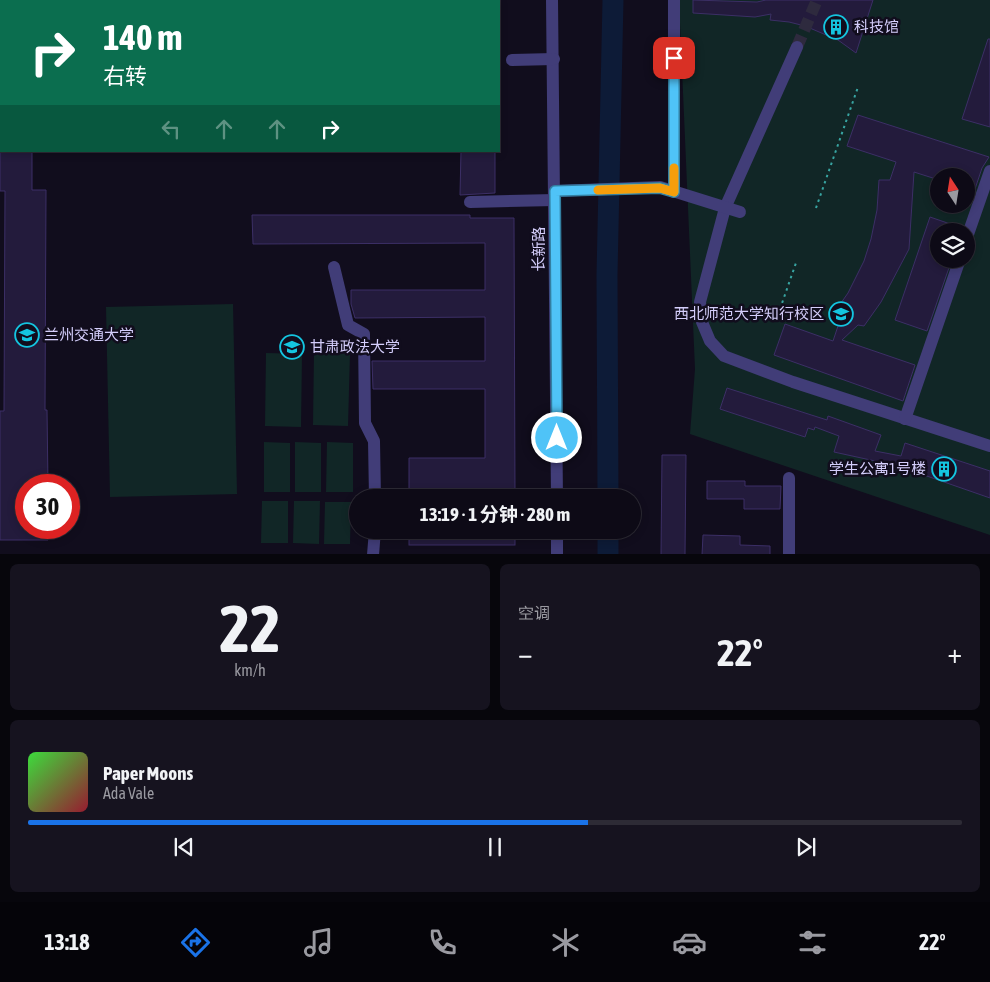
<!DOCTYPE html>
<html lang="zh">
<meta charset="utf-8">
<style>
:root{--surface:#0d0a16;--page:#16131f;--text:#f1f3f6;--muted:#9a9aa1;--line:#2d2b35;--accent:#1a73e8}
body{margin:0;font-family:"Asap Condensed","Noto Sans SC",sans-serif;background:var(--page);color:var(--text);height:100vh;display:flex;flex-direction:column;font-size:19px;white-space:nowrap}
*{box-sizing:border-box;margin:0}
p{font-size:16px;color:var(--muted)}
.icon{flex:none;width:28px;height:28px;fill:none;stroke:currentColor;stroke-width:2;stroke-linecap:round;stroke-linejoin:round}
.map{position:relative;height:554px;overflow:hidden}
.details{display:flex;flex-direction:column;gap:10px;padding:10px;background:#07060c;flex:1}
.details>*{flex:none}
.guide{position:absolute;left:0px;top:0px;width:500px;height:152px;box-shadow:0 2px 8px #0003,0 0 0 1px var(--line);background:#0b6e4f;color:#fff;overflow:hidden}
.needle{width:32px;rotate:348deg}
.controls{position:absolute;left:930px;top:168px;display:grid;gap:10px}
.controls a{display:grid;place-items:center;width:45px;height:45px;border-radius:50%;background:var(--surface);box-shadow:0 2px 8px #0003,0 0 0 1px var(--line);font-size:25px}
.speed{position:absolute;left:15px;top:474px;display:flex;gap:10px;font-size:25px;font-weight:700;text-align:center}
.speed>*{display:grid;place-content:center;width:65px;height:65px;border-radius:50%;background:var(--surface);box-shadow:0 2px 8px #0003,0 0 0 1px var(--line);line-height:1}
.speed .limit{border:8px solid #d22;background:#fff;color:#111}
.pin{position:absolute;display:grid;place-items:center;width:42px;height:42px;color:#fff;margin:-21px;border-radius:10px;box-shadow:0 2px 8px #0006}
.me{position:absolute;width:55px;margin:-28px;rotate:0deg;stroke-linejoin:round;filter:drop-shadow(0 0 4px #0008)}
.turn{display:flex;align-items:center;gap:18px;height:105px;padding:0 20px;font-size:22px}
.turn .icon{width:65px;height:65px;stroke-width:2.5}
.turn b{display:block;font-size:35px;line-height:42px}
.lanes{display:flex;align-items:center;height:48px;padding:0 20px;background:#0003;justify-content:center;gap:25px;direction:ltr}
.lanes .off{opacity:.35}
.big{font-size:38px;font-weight:700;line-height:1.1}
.details .widget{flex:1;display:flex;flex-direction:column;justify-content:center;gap:8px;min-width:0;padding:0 18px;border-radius:8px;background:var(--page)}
.details .dial{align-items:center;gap:0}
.dial b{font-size:65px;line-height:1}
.song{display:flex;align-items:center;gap:15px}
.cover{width:60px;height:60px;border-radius:8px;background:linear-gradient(135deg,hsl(120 70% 55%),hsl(350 70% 35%))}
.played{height:5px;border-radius:2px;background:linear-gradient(90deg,var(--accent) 60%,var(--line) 60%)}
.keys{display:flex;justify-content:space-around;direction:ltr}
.heat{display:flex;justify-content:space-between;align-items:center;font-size:28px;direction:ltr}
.details .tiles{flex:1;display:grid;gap:10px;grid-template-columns:1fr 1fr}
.widget:last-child{grid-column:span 2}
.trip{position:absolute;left:349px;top:489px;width:292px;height:50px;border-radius:25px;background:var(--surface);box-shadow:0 2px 8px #0003,0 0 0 1px var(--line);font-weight:700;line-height:50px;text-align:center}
.dock{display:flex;height:80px;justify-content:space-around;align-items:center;background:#050409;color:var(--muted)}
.dock .icon{width:35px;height:35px}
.dock .on{color:var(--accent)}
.dock b{font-size:22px;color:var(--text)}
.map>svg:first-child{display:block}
</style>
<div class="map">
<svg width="990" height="555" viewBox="0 0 990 555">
<rect width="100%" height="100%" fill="#110d1d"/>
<g fill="#112626" fill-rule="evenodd">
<path d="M679,0H990V535L690,434L695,369ZM939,176H966V204H939ZM939,231H966V259H939Z"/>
<path d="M233,304L237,494L110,497L106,307Z"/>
<path d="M314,352L350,353L348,426L313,425Z"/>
<path d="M266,353L302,354L301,427L265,426Z"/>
<path d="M264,442L290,443V492H264Z"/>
<path d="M295,442L321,443V492H295Z"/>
<path d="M327,442L353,443V492H326Z"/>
<path d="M262,501H288V543H261Z"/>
<path d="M294,501H320L319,544L293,543Z"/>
<path d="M325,502H351L350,544H324Z"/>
</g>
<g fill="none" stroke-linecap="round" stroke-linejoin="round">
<g stroke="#0d1b37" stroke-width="21">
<path d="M608,498L607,275L613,0"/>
<path d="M608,530V555"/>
</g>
</g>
<g fill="#231b3c" stroke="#3c2f66">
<path d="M693,0L757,2L766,0H873L856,53L838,40L805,26L789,22L770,20L771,14L755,17L693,13Z"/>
<path d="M988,39H990V127L962,119Z"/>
<path d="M858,115L989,157L982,168L974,192L966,189V176H939V180L914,172L909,249L881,302L864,326L858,325L842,340L915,365L903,401L774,355L785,324L833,341L839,323L831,317L848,293L864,261L871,239L877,210L879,180H890L896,162L847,146Z"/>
<path d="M0,151H32V190H46L45,410H47L48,485H26V528H48V540H0V411H4L5,191H0Z"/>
<path d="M461,151H495V193L460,195Z"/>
<path d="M252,215H470V218H514L515,498H409V458H485V389H373L372,361H485V317L355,318L351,304V290H485V243L253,244Z"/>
<path d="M930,217L962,228L960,231H939V259H952L927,331L895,320Z"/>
<path d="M727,388L827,420L828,416L881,435L875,451L901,456L905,443L990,471V498L898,466L834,452L839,436L815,427L814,430L808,428L805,437L720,409Z"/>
<path d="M662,455H686L685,555H661Z"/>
<path d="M707,481H745V486H781L780,509H744V499H707Z"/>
<rect x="409" y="530" width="106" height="15"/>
<path d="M703,535L740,536V545L770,546V555H702Z"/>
</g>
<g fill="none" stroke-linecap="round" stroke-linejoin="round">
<path stroke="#2e2a3e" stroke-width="12" stroke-dasharray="12 6" stroke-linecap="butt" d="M797,47L817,0"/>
<g stroke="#38a5a2" stroke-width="2" stroke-dasharray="2.5 4" stroke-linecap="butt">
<path d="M816,208L858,87"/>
<path d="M780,309L797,260"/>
</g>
<g stroke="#413d78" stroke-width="12">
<path d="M552,0L557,498"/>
<path d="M674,0V192"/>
<path d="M51,1V0"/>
<path d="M797,47L725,208L700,302L702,322L710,341L724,356L793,382L990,446"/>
<path d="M512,60L554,59"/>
<path d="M0,132H1"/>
<path d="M555,191L660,187L740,212"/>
<path d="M470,202L555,200"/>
<path d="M966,240L990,171"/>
<path d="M334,267L348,325L364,334L365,423L374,441L375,498"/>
<path d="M905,419L960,259"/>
<path d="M789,478V555"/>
<path d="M557,530V555"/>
<path d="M373,555L375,530"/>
</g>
</g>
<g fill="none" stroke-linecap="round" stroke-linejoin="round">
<g stroke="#337fa1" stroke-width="12">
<path id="route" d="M557,438L555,191L660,188L674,192V58"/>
</g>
<use href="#route" stroke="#4fc3f7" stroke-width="9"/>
<path stroke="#f59e0b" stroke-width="9" d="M598,190L660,188L674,192V168"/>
</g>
<defs>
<g id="building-ring" transform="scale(1.25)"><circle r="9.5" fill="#110d1d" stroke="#14c5e0" stroke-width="1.5"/><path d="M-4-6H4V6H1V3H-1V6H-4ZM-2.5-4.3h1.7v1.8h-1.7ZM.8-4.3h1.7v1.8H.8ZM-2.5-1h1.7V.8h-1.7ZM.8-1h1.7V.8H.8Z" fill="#14c5e0"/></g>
<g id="university-ring" transform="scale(1.25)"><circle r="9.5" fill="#110d1d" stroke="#14c5e0" stroke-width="1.5"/><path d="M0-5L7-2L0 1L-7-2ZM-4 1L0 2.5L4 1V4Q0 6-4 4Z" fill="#14c5e0"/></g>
<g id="school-ring" transform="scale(1.25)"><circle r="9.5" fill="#110d1d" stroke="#14c5e0" stroke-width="1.5"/><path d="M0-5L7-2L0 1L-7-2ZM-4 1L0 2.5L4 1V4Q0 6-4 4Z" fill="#14c5e0"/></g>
</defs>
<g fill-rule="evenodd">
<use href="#building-ring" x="836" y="27"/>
<use href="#university-ring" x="841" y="314"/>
<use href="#university-ring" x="27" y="335"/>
<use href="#school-ring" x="292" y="347"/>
<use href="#building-ring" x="944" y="469"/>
</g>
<g text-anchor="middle" stroke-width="5" stroke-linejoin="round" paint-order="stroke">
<g font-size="15" fill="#d4cefb" stroke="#110d1d" text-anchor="start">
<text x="854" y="32">科技馆</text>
<text x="824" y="319" text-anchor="end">西北师范大学知行校区</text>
<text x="44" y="340">兰州交通大学</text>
<text x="310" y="352">甘肃政法大学</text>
<text x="926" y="474" text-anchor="end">学生公寓1号楼</text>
</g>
<g font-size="15" fill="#d4cefb" stroke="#110d1d">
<text transform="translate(539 249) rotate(-90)" y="5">长新路</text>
</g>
</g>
</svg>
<div class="controls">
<a><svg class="needle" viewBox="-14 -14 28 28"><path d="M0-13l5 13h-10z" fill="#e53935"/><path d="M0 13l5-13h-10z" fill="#9a9aa1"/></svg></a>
<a><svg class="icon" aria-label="layers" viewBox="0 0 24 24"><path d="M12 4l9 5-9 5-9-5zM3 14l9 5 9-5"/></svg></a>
</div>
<div class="speed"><div class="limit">30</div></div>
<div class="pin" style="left:674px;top:58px;background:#d93025"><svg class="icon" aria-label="arrive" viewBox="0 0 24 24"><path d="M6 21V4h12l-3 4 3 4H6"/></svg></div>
<svg class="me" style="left:557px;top:438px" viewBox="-20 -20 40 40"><circle r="17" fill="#4fc3f7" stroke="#fff" stroke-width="3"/><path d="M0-11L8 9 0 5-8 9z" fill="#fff"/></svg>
<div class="trip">13:19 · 1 分钟 · 280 m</div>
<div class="guide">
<div class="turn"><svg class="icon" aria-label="right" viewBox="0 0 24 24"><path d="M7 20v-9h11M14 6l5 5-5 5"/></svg><div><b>140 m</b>右转</div></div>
<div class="lanes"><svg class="icon off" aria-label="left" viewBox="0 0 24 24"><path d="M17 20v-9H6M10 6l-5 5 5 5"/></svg><svg class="icon off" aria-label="ahead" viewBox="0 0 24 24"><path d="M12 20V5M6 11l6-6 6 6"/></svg><svg class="icon off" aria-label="ahead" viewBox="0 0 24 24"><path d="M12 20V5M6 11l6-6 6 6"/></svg><svg class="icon" aria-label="right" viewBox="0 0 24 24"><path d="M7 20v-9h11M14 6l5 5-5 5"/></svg></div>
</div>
</div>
<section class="details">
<div class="tiles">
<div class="widget dial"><b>22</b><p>km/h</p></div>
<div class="widget"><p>空调</p>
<div class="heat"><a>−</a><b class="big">22°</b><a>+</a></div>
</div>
<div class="widget">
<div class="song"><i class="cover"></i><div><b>Paper Moons</b><p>Ada Vale</p></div></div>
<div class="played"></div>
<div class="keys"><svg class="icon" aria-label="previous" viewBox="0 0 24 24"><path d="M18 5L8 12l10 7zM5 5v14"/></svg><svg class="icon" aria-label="pause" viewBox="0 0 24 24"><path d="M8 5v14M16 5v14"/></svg><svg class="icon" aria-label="next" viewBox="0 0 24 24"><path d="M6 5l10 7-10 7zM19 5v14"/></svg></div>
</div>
</div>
</section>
<nav class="dock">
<b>13:18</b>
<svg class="icon on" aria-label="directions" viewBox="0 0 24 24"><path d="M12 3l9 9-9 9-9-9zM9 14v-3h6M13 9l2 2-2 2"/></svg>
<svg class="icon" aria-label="music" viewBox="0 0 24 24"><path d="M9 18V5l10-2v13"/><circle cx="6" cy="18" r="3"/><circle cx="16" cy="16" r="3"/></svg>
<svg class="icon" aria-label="phone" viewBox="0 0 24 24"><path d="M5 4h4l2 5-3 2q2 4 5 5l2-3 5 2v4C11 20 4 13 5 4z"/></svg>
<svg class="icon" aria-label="climate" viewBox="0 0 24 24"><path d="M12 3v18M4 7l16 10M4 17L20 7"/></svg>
<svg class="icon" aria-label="car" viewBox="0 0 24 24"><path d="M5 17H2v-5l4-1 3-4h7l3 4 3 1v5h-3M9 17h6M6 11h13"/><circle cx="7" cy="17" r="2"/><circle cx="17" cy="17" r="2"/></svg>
<svg class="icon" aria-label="filters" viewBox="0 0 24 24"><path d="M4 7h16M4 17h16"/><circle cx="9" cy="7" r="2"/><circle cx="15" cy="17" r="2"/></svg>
<b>22°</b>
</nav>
